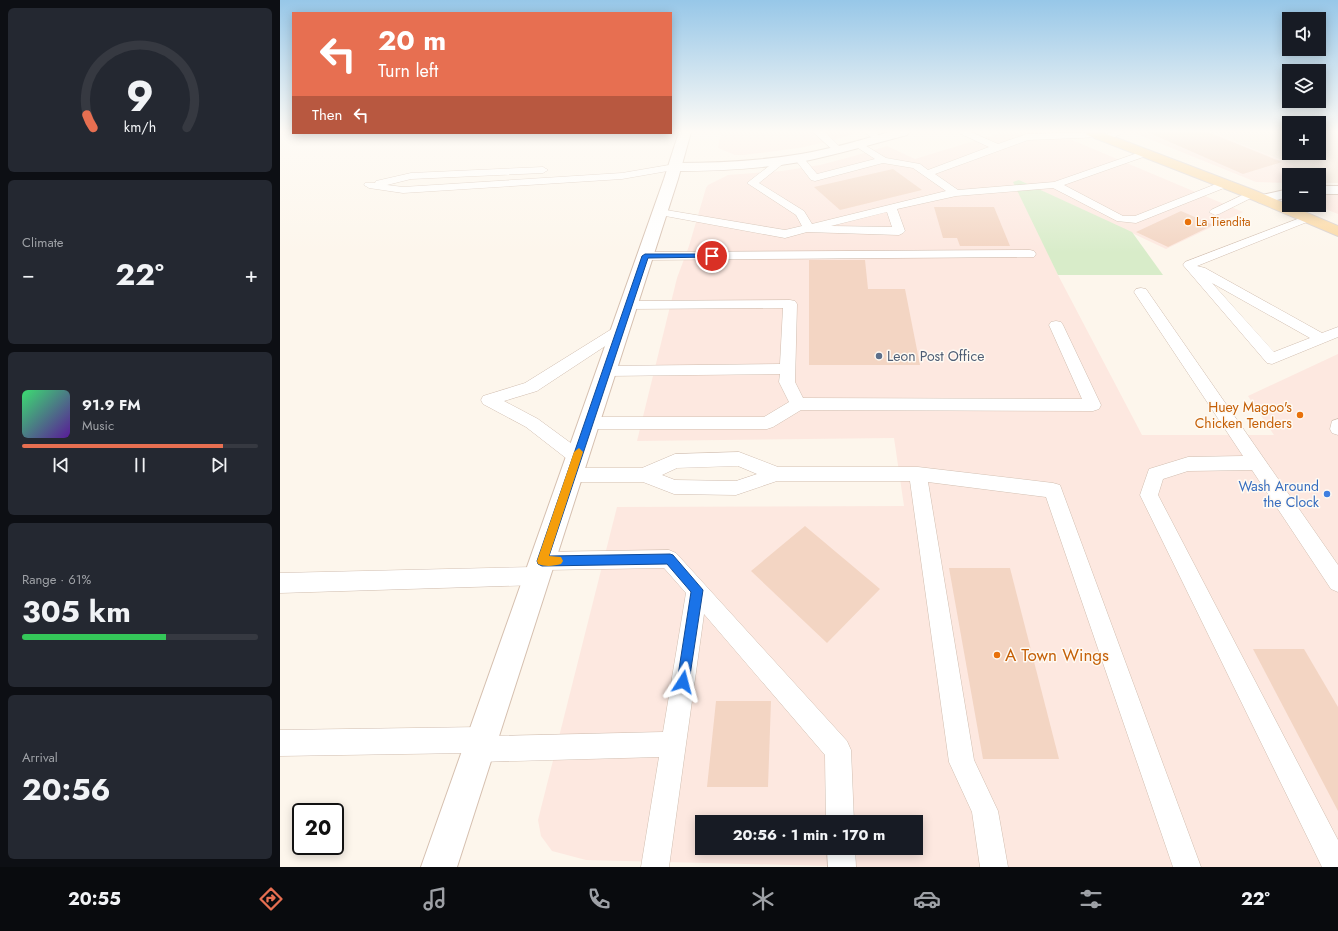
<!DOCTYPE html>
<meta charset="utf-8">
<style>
:root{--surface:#171b24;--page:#242831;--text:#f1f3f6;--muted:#9ea1a6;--line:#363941;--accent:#e76f51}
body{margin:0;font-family:Jost,sans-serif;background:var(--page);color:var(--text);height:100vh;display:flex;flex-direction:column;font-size:15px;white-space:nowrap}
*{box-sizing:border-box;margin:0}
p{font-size:13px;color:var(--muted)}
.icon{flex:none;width:22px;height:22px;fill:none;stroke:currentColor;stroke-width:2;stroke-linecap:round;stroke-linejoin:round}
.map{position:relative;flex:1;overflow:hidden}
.drawer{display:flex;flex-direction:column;gap:8px;padding:8px;background:#0d0f14;width:280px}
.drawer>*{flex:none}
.guide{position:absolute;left:12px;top:12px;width:380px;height:122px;border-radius:0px;box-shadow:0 2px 10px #0003;background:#e76f51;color:#fff;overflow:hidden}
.tools{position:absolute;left:1002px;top:12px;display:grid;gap:8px}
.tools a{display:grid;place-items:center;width:44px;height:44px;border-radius:0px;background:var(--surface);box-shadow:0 2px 10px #0003;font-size:20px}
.speed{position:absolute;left:12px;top:803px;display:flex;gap:8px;font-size:20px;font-weight:700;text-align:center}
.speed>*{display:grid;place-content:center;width:52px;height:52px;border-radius:50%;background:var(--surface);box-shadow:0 2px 10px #0003;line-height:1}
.speed .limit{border:2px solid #111;border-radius:6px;background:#fff;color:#111}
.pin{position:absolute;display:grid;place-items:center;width:34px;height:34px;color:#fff;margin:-17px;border:2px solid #fff;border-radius:50%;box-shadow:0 1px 4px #0007}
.me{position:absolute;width:44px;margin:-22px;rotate:9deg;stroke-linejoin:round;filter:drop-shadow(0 0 3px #0008)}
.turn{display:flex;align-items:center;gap:14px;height:84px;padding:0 20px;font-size:18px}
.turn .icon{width:52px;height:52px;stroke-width:2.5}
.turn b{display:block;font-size:28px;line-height:34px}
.then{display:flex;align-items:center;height:38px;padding:0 20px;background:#0003;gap:8px;font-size:15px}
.big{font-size:30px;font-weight:700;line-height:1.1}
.drawer .card{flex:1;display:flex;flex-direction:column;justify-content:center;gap:6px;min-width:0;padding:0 14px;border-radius:6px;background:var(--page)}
.drawer .dial{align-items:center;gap:0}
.dial svg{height:104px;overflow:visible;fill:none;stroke:var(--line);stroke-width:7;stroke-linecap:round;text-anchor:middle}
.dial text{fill:var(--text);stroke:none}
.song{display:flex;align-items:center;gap:12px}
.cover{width:48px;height:48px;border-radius:6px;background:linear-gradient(135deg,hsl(140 70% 55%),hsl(270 70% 35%))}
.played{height:4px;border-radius:2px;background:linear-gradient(90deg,var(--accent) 85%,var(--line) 85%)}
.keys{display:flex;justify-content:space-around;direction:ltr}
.heat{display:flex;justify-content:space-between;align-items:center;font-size:22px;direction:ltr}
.charge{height:6px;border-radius:3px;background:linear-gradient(90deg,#34c759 61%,var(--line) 0)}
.trip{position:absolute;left:415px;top:815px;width:228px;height:40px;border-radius:0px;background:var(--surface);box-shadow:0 2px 10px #0003;font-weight:700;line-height:40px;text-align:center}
.tab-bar{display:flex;height:64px;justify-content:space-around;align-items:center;background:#090b0e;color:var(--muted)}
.tab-bar .icon{width:28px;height:28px}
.tab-bar .active{color:var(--accent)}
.tab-bar b{font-size:18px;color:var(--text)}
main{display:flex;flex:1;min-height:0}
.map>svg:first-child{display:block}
</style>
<main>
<section class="drawer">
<div class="card dial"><svg viewBox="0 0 100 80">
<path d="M14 69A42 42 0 1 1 86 69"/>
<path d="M14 69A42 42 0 0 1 9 59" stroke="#e76f51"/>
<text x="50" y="56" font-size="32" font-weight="700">9</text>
<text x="50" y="72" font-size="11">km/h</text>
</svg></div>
<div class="card"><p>Climate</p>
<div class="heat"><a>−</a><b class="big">22°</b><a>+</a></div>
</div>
<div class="card">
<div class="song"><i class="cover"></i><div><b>91.9 FM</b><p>Music</p></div></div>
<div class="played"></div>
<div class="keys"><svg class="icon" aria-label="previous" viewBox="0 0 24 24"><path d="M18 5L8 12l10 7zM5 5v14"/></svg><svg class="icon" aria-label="pause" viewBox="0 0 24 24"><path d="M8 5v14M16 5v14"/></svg><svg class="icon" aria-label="next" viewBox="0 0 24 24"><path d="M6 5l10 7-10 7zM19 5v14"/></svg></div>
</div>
<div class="card"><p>Range · 61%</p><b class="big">305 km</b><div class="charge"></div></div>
<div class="card"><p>Arrival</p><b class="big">20:56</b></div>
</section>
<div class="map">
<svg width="1058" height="867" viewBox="0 0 1058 867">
<rect width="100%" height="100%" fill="#fdf6ec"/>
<path fill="#f5e8da" d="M931,132H1009V153H1039V132H1058V183H1040L1039,182V175H1027L1006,162Z"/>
<g fill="#fde8e0" fill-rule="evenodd">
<path d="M441,132H581L542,143L519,148L464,155H455L438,148Z"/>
<path d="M723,132H773L963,212L886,249L739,180L766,249L778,275L862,435H994L968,396L1058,354V867H588L306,860L272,851L261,836L258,820L337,507L624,506L614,438L357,441L397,278L409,246L426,188L428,185L448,175L502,171L540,165L574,156L607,146L635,159ZM422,822H636V848H422Z"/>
<path d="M852,132H931L1006,162L1027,175H1009V183L976,182Z"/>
<path d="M1058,194V214L1035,205H1039V195Z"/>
</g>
<path fill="#d8ecc9" d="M739,180L852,232L883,275H778L733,182Z"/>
<g fill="#f3d5c3">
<path d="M867,132H928L1002,162L963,174Z"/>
<path d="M613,169L642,190L560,210L534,187Z"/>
<path d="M654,207H714L730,246H680L677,238H663Z"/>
<path d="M901,211L933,225L888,247L856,232Z"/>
<path d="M529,260H585L588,289H625L640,365H529Z"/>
<path d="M525,526L600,589L547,643L471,571Z"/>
<path d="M669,568H730L779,759H703Z"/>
<path d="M973,649H1024L1058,707V811Z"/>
<path d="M436,701H491L488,787H427Z"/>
</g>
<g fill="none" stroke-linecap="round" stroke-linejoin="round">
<g stroke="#d1beb0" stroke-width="1">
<g id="service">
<path d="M533,132H545L563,150L561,152H555Z"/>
<path d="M585,132H595L603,139L601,141H595Z"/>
<path d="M680,132H691L718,144L747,134L820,132L823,133L824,135L833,132H845L826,141L823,140L822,137L748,140L655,174L678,190L774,182L866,150L871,153L869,155L784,185L843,216H855L941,182H949L950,184L949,186L856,223L837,221L773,188L676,196L617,209L625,231L623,233L619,235L527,232L505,238L380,215L374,212L380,209L505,230L522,226L516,215L467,183L498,159L501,158L506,161L504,163L479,183L524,211L532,224L666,191L633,168L603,163L535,181L531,180L514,158L519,155L522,156L537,174L595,159L575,146L573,144L575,142L578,141L606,158L640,164L648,170L709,147L681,134ZM607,212L612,227L551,226Z"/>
<path d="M395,164L399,165L400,167L399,169L342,179L123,193L89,188L84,185L85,183H95L96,181L131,173L263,167L268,170L263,173L131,179L107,185L123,187L342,173Z"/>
<path d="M971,191L975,192L976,194L975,196L939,214L935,215L929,212L931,210Z"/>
<path d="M1028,215L1032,216L1034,218L1032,220L917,266L925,268L1042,333L1058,327V337L992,364L987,363L903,265L905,262ZM932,283L1030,338L994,352Z"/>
<path d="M750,250L754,251L756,254L754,257L365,260L361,259L359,256L361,253L365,252Z"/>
<path d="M861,288L866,289L1058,565V592L1051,589L972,470L908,471L883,479L878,495L1058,840V867H1042L860,495L869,469L908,457L963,456L854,292L856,289Z"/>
<path d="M510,300L515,301L517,304L515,382L523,398L802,399L769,325L771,322L776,321L781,322L783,325L821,405L819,409L813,411L521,410L493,427L487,429H308L302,427L300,423L302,419L308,417H484L509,402L499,382L500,374L326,376L321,375L318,371L321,367L326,366L500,364L503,308L348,309L343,308L341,305L343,302L348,301Z"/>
<path d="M340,326L345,327L347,330L345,333L257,391L224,401L258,419L303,452L306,457L303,462L297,464L291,462L246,427L203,404L201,400L203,396L245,383L335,327Z"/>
<path d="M1058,419V435L1052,433L1050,429L1052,421Z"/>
<path d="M459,452L498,467H638L773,483L780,485L921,867H893L766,497L648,482L694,760L718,811L728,867H700L692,812L669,762L630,481H497L456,495L394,494L363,482H291L285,480L282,475L285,470L291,468H362L395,454ZM458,466L477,474L456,481L395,480L382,475L397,468Z"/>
<path d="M389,550L396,553L567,741L571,750L574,822H546L545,755L424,614L389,867H361L379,757L198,762L189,758L187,753L0,756V730L201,727L210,731L212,736L383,732L406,593L384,568L265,570L267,576L264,583L257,585L0,593V573L254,567L252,561L255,555L262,552Z"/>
<path d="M547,848H575L576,867H548Z"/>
</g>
</g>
<g stroke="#d1beb0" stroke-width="2">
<g id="minor">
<path d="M610,132H629L627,135C592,144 556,155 520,162C479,169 437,171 395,171L390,170L389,167L390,164L395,163C437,163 479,161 521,154C551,149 581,140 610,132Z"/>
<rect x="1039" y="186" width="19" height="8"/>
<path d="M1009,189V197L983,203L978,202L976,199L978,196Z"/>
</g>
</g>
<g stroke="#d6c0b0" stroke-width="2">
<path id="secondary" d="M399,132H411L398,179L177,867H141L384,179Z"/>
</g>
<g stroke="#dad1cd" stroke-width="2">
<path id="primary" d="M805,132H821L976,191L1058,226V236L966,197L807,135Z"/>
</g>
<use href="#service" fill="#fff" fill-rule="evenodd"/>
<use href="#minor" fill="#fff" fill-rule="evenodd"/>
<use href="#secondary" fill="#fff" fill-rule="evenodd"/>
<use href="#primary" fill="#fbd9a5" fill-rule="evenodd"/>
</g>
<linearGradient id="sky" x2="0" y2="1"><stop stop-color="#97c7e8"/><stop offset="0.52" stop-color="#fefbf6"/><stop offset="1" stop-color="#fefbf6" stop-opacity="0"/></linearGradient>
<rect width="1058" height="253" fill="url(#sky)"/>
<path fill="#1a73e8" stroke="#114b97" d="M432,254H434V257L368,258L269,556L390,554L393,555L423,590L409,682L408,687L403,689L399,687L397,682L411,592L387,564L262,566L258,564L257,561L362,256L365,254Z"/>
<path fill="#f59e0b" d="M299,448L303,452L269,556L281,557L283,561L281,564C274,566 265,567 258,564L257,561L294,452Z"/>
<g fill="#e8710a" stroke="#fffaf3" stroke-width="1.5">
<circle cx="908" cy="222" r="4"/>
<circle cx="1020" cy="415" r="4"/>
<circle cx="717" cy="655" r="4"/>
</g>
<circle fill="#5c6f8a" stroke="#fffaf3" stroke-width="1.5" cx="599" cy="356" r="4"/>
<circle fill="#3f7fe0" stroke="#fffaf3" stroke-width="1.5" cx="1047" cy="494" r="4"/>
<g text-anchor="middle" stroke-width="3" stroke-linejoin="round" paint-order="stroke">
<g font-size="12" fill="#c56008" stroke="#fffaf3" text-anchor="start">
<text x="916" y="226">La Tiendita</text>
</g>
<g font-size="14" fill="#4e5e75" stroke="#fffaf3" text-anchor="start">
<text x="607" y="361">Leon Post Office</text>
</g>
<g font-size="14" fill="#c56008" stroke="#fffaf3" text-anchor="end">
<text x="1012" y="412">Huey Magoo's<tspan x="1012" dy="16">Chicken Tenders</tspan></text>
</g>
<g font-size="14" fill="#366cbe" stroke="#fffaf3" text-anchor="end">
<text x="1039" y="491">Wash Around<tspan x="1039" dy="16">the Clock</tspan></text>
</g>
<g font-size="17" fill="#c56008" stroke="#fffaf3" text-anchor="start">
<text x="725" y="661">A Town Wings</text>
</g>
</g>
</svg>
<div class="tools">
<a><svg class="icon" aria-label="sound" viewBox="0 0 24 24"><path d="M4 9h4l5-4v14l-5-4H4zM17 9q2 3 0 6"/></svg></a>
<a><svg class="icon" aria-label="layers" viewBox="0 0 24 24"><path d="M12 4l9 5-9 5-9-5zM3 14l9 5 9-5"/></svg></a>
<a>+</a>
<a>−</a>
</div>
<div class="speed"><div class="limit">20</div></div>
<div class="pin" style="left:432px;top:256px;background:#d93025"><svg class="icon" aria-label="arrive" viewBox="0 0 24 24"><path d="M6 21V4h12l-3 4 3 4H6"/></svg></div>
<svg class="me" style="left:403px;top:682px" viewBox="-20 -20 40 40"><path d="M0-17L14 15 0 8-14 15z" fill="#1a73e8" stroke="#fff" stroke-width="4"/></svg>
<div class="trip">20:56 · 1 min · 170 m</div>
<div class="guide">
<div class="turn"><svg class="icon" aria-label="left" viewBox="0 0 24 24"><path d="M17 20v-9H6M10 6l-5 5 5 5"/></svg><div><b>20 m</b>Turn left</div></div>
<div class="then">Then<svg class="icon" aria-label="left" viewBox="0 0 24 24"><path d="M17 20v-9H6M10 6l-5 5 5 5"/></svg></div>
</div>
</div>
</main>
<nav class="tab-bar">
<b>20:55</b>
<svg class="icon active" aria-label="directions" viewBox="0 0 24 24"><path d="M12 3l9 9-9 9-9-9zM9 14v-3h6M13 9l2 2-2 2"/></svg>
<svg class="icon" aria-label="music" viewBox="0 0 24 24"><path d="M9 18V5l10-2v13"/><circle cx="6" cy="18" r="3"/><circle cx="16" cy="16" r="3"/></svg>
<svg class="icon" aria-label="phone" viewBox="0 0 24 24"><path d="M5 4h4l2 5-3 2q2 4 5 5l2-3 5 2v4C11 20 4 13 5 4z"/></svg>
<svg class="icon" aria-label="climate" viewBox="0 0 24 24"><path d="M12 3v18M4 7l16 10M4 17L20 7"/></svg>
<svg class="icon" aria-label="car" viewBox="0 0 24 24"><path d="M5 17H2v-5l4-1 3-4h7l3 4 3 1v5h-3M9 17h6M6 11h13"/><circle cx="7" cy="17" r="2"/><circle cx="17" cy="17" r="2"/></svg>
<svg class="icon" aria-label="filters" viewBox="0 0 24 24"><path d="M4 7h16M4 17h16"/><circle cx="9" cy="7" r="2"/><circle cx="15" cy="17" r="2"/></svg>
<b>22°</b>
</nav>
